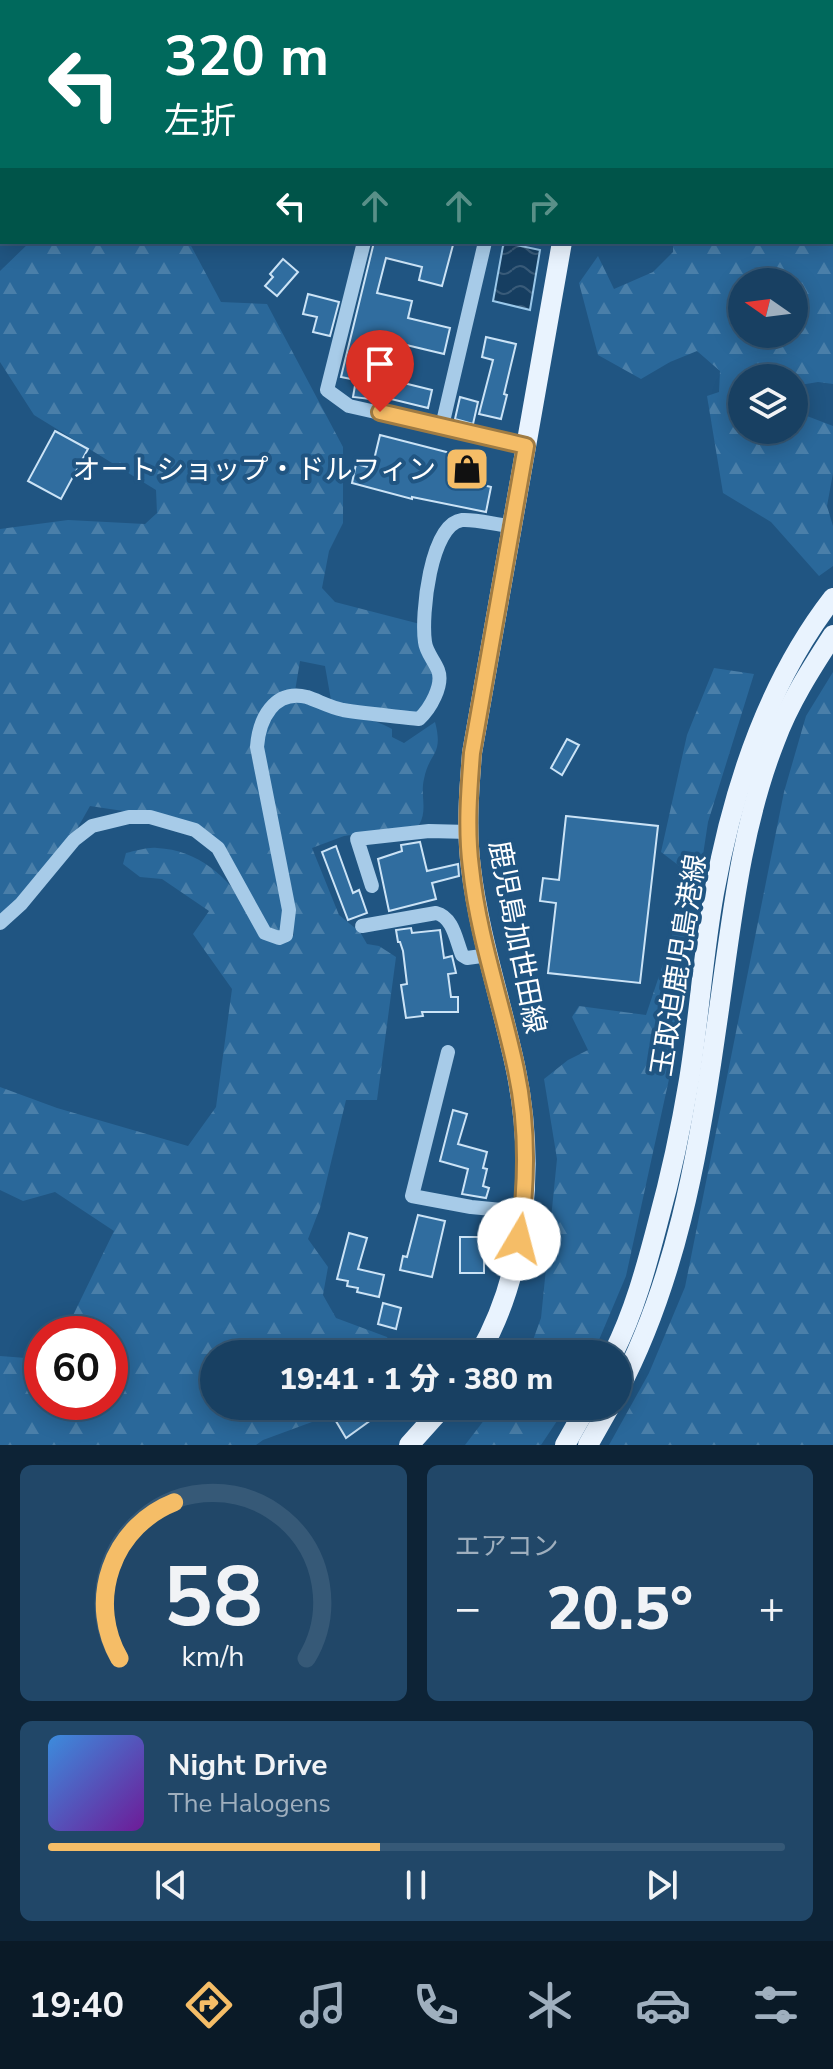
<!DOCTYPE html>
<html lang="ja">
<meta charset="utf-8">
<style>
:root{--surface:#184062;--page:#214768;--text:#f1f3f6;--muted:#9fafbe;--line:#365977;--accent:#f5bd67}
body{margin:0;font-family:"Nunito Sans","Noto Sans JP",sans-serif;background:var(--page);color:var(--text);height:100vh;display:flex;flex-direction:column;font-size:30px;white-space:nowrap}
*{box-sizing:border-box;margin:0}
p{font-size:26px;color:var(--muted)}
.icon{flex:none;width:44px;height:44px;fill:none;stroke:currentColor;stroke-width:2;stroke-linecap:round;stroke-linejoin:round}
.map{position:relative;height:1445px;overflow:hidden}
.details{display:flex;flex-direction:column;gap:20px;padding:20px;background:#0d2336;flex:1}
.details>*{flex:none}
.hud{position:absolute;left:0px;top:0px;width:834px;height:244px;box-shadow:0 4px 20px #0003,0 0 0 2px var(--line);background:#00695c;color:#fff;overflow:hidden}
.needle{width:52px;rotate:284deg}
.buttons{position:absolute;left:728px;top:268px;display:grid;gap:16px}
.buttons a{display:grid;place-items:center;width:80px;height:80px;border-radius:50%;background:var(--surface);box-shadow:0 4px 20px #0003,0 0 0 2px var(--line);font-size:40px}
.speed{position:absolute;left:24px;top:1316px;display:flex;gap:16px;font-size:40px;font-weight:700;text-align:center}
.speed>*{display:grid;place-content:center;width:104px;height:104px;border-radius:50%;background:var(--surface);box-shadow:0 4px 20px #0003,0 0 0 2px var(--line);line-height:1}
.speed .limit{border:12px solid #d22;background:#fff;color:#111}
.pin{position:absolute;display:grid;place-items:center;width:68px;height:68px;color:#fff;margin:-82px -34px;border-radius:50% 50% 50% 0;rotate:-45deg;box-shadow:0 0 8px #0007}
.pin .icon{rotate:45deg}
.me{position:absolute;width:88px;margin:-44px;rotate:8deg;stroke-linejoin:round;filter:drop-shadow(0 0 6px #0008)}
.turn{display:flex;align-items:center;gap:28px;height:168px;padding:0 32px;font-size:36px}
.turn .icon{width:104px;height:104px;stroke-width:2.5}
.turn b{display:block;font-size:56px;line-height:68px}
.lanes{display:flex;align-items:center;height:76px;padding:0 32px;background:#0003;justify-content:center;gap:40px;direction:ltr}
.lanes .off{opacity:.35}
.big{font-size:60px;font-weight:800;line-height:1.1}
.details .card{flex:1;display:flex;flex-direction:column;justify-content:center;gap:12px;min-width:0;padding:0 28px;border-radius:12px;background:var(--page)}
.details .dial{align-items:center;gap:0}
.dial svg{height:208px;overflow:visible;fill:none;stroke:var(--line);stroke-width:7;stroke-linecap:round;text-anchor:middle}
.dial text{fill:var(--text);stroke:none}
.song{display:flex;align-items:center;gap:24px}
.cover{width:96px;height:96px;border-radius:12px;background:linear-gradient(135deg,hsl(210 70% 55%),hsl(280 70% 35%))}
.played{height:8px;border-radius:4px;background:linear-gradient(90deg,var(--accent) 45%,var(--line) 45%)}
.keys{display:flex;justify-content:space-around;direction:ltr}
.heat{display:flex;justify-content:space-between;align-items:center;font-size:44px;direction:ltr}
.details .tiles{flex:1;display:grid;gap:20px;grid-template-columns:1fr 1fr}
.card:last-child{grid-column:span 2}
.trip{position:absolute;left:200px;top:1340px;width:432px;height:80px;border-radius:40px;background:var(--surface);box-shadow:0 4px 20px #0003,0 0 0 2px var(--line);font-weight:800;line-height:80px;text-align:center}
.dock{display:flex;height:128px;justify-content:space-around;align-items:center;background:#0a1a27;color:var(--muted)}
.dock .icon{width:56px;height:56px}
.dock .selected{color:var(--accent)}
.dock b{font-size:36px;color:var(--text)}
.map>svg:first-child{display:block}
</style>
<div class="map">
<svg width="833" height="1445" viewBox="0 0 833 1445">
<defs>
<pattern id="forest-firs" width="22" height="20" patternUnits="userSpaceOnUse" patternTransform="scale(2)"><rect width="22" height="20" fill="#2a689a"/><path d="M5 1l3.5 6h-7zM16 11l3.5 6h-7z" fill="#4a7fa9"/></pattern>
<pattern id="water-waves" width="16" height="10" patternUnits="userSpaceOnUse" patternTransform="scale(2)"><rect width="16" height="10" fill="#163e61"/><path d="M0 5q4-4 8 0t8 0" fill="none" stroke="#395b79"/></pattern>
</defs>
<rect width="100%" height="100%" fill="#205582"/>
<g fill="url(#forest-firs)" fill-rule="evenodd">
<path d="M0,0H240L241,2H2L0,185Z"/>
<path d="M833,83V384L818,382L794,386V378H742V430H794V411L833,426V473L827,506L833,526V566L819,576L771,522L723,493L707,396L719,392L720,371L697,351L670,362L641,379L598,355L579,283L598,256L614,289L653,272L673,252V242H832ZM794,282V334H742V282Z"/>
<path d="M30,242H189L221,302L267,304L343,447V523L329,551L322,588L335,602L420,624C431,657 448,689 415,714L338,704L331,700L325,666L300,661L295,691L256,721L251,754L273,843L284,911L281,930L276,934L270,931L220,845L130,812L90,806L73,836L0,918V529L68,520L145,524L157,513L156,490L34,415L0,362V271Z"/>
<path d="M714,668L754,674L708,822L669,1079L626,1276L593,1354H528L541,1318L557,1159L544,1079L568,1060L588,1050L572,1017L579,1006L646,1015L671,940L686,871L661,852L687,735Z"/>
<path d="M833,672V1445H609L649,1373L685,1287L784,792L806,716Z"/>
<path d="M304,701C330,712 370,716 392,729V737L404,743L435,722C444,756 429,752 424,779C420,795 428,810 419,825L344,836L312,848L339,915L360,932L367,944L379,946L396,957L377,1100H346L320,1208L308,1239L328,1267L323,1295L336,1318L387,1337L394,1354H214V1406H331L312,1422L263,1440L256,1445H0V1356L26,1358L42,1349V1402H110V1334H64L114,1231L55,1192L23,1201L0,1190V1087L57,1108L188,1146L216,1107L232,989L193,934L209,911L162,879L140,877L123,864L126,853C136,851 147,847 157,848C198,850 227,876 248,909C257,924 263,939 280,945L294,935L283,857L265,772L263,728L284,702Z"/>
<path d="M495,1406H567L541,1445H465Z"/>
</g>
<path fill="url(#water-waves)" stroke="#9ac8ea" stroke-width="2" d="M507,243L540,250L530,310L493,301L503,246Z"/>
<g fill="#306d9f" stroke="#cbe3f6" stroke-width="2">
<path d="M374,242H441L453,245L442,286L419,280L422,267L386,258L377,293L412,301L408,318L450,328L444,354L402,344L400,349L366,341L359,372L432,390L428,408L387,398V401L353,397L356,380L341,377Z"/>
<path d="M283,259L298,272L277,296L265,286L273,277L270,274Z"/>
<path d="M308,294L339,302L330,336L313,332L317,317L303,314Z"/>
<path d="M486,337L516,344L504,394L507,395L501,419L479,414L493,360L482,357Z"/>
<path d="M460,397L478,402L473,424L455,419Z"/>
<path d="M55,431L88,449L61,499L28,481Z"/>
<path d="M380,435L458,455L459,450L483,455L476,483L491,487L486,512L412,497V499L352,483L356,464L372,468Z"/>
<path d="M567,739L579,745L562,775L551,768Z"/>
<path d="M566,816L658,826L640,983L548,973L556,903L540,901L543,878L559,880Z"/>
<path d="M420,842L427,871L458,864L459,876L432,883L436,899L389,911L378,859L402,851L401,845Z"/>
<path d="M336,846L353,893L359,890L367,913L348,920L322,852Z"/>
<path d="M411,928L412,933L440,930L444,958L452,956L453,960L456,973L448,974L451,997H458V1012H422L423,1016L406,1018L401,985L407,984L403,951L400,942H398L396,930Z"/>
<path d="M453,1110L467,1114L458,1144L487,1152L483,1168L487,1169L483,1186L489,1188L486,1198L462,1194L468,1169L440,1161Z"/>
<path d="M418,1215L445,1221L432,1277L400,1270L403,1256L407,1257Z"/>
<path d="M349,1233L367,1238L358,1269L384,1275L379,1297L357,1292L358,1288L347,1286L348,1281L337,1279Z"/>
<rect x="460" y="1237" width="24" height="36"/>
<path d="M383,1303L401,1308L396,1329L378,1324Z"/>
<path d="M337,1406H343L349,1416L362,1407L371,1420L346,1438L330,1411Z"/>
</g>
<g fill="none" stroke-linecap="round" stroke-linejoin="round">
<g stroke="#a7cbe8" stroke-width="14">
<path d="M364,242L327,390L349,406L526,446"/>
<path d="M442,426L485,242"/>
<path d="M372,886L357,839L429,831L469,832"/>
<path d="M0,923L21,904L74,840L92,826L129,817H150L195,830L218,848L265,933L279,938L286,935L289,910L257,747C259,719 274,689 307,697C319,701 329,707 343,710C368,714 393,716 419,719C430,709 444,685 438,670C434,660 426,652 425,642C421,616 430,524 462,520C477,519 496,525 511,526"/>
<path d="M362,926L436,913C453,917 456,940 462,955L467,958L489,955"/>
<path d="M448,1052L412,1196L471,1207L523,1212"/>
</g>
<g stroke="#e9f3fe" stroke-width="20">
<path d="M669,2L671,0"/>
<path d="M479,1354C527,1271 535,1163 516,1070C502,1003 479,936 471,868C466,830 469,791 472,753L562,242"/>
<path d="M613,1354C634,1312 646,1268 658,1222C671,1175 681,1128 689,1080C699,1018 703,955 714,893C733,788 767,683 833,598"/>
<path d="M618,1391C675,1283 698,1157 715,1037C730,938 738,835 775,741C789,703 811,669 833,635"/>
<path d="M409,1445L444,1406"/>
<path d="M565,1445L587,1406"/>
<path d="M588,1445L610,1406"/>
</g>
</g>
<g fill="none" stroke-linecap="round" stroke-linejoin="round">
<g stroke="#9f7b43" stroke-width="20">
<path id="route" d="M380,412L526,446L472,753C469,791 466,830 471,868C478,936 502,1003 516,1070C528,1126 527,1184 519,1239"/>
</g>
<use href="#route" stroke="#f5bd67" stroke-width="14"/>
</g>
<defs>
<g id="shop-square" transform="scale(2.3)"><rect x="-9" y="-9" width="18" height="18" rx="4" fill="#f5bd67" stroke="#205582"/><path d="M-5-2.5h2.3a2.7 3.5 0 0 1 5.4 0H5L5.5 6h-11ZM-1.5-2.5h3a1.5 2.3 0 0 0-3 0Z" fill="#111"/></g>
</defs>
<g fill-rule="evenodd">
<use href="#shop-square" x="467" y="469"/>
</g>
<g text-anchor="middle" stroke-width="8" stroke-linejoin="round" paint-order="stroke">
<g font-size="28" fill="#fff" stroke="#205582" text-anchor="end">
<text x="436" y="479">オートショップ・ドルフィン</text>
</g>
<g font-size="28" fill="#fff" stroke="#205582">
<text transform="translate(518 937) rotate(79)" y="10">鹿児島加世田線</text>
<text transform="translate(678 965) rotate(-81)" y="10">玉取迫鹿児島港線</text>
</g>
</g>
</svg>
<div class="buttons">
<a><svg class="needle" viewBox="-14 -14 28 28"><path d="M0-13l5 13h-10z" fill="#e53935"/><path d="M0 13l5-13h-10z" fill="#9fafbe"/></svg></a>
<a><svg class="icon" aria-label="layers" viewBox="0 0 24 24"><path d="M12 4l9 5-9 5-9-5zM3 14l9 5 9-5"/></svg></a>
</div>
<div class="speed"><div class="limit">60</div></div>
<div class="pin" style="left:380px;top:412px;background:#d93025"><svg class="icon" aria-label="arrive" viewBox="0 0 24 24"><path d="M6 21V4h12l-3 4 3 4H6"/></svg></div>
<svg class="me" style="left:519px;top:1239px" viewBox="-20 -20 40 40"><circle r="19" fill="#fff"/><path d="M0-13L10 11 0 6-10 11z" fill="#f5bd67"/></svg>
<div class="trip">19:41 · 1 分 · 380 m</div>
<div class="hud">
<div class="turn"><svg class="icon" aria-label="left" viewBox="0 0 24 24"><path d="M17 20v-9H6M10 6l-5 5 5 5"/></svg><div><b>320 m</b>左折</div></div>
<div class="lanes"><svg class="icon" aria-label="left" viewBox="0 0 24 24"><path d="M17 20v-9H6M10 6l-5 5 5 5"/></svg><svg class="icon off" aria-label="ahead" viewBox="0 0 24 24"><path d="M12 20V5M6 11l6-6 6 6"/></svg><svg class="icon off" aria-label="ahead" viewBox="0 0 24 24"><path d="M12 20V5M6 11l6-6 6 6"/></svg><svg class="icon off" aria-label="right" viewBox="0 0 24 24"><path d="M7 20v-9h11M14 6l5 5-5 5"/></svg></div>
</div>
</div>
<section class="details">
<div class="tiles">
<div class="card dial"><svg viewBox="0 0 100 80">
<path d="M14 69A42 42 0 1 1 86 69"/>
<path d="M14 69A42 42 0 0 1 35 9" stroke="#f5bd67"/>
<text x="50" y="56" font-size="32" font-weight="700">58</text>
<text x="50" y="72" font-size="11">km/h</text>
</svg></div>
<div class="card"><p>エアコン</p>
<div class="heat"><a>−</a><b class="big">20.5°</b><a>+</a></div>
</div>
<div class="card">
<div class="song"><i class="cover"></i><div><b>Night Drive</b><p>The Halogens</p></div></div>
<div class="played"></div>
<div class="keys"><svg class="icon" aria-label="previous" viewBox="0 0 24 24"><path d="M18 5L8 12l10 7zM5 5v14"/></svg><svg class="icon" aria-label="pause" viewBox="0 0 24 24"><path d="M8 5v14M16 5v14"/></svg><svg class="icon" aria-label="next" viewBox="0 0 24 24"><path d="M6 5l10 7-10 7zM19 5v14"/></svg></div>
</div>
</div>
</section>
<nav class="dock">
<b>19:40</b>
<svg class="icon selected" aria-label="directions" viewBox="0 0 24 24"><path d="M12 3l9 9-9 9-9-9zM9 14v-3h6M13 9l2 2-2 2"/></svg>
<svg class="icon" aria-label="music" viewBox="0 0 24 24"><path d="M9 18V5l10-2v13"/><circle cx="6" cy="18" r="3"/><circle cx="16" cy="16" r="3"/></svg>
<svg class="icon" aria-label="phone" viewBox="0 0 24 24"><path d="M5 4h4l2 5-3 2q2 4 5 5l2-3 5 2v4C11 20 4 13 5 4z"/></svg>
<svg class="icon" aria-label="climate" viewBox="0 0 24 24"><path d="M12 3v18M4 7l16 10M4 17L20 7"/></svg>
<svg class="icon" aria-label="car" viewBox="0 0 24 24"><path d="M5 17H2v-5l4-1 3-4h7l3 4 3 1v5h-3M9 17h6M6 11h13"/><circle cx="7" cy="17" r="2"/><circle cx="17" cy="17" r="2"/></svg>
<svg class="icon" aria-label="filters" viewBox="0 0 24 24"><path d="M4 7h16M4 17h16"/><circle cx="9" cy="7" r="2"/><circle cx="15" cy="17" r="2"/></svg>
</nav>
